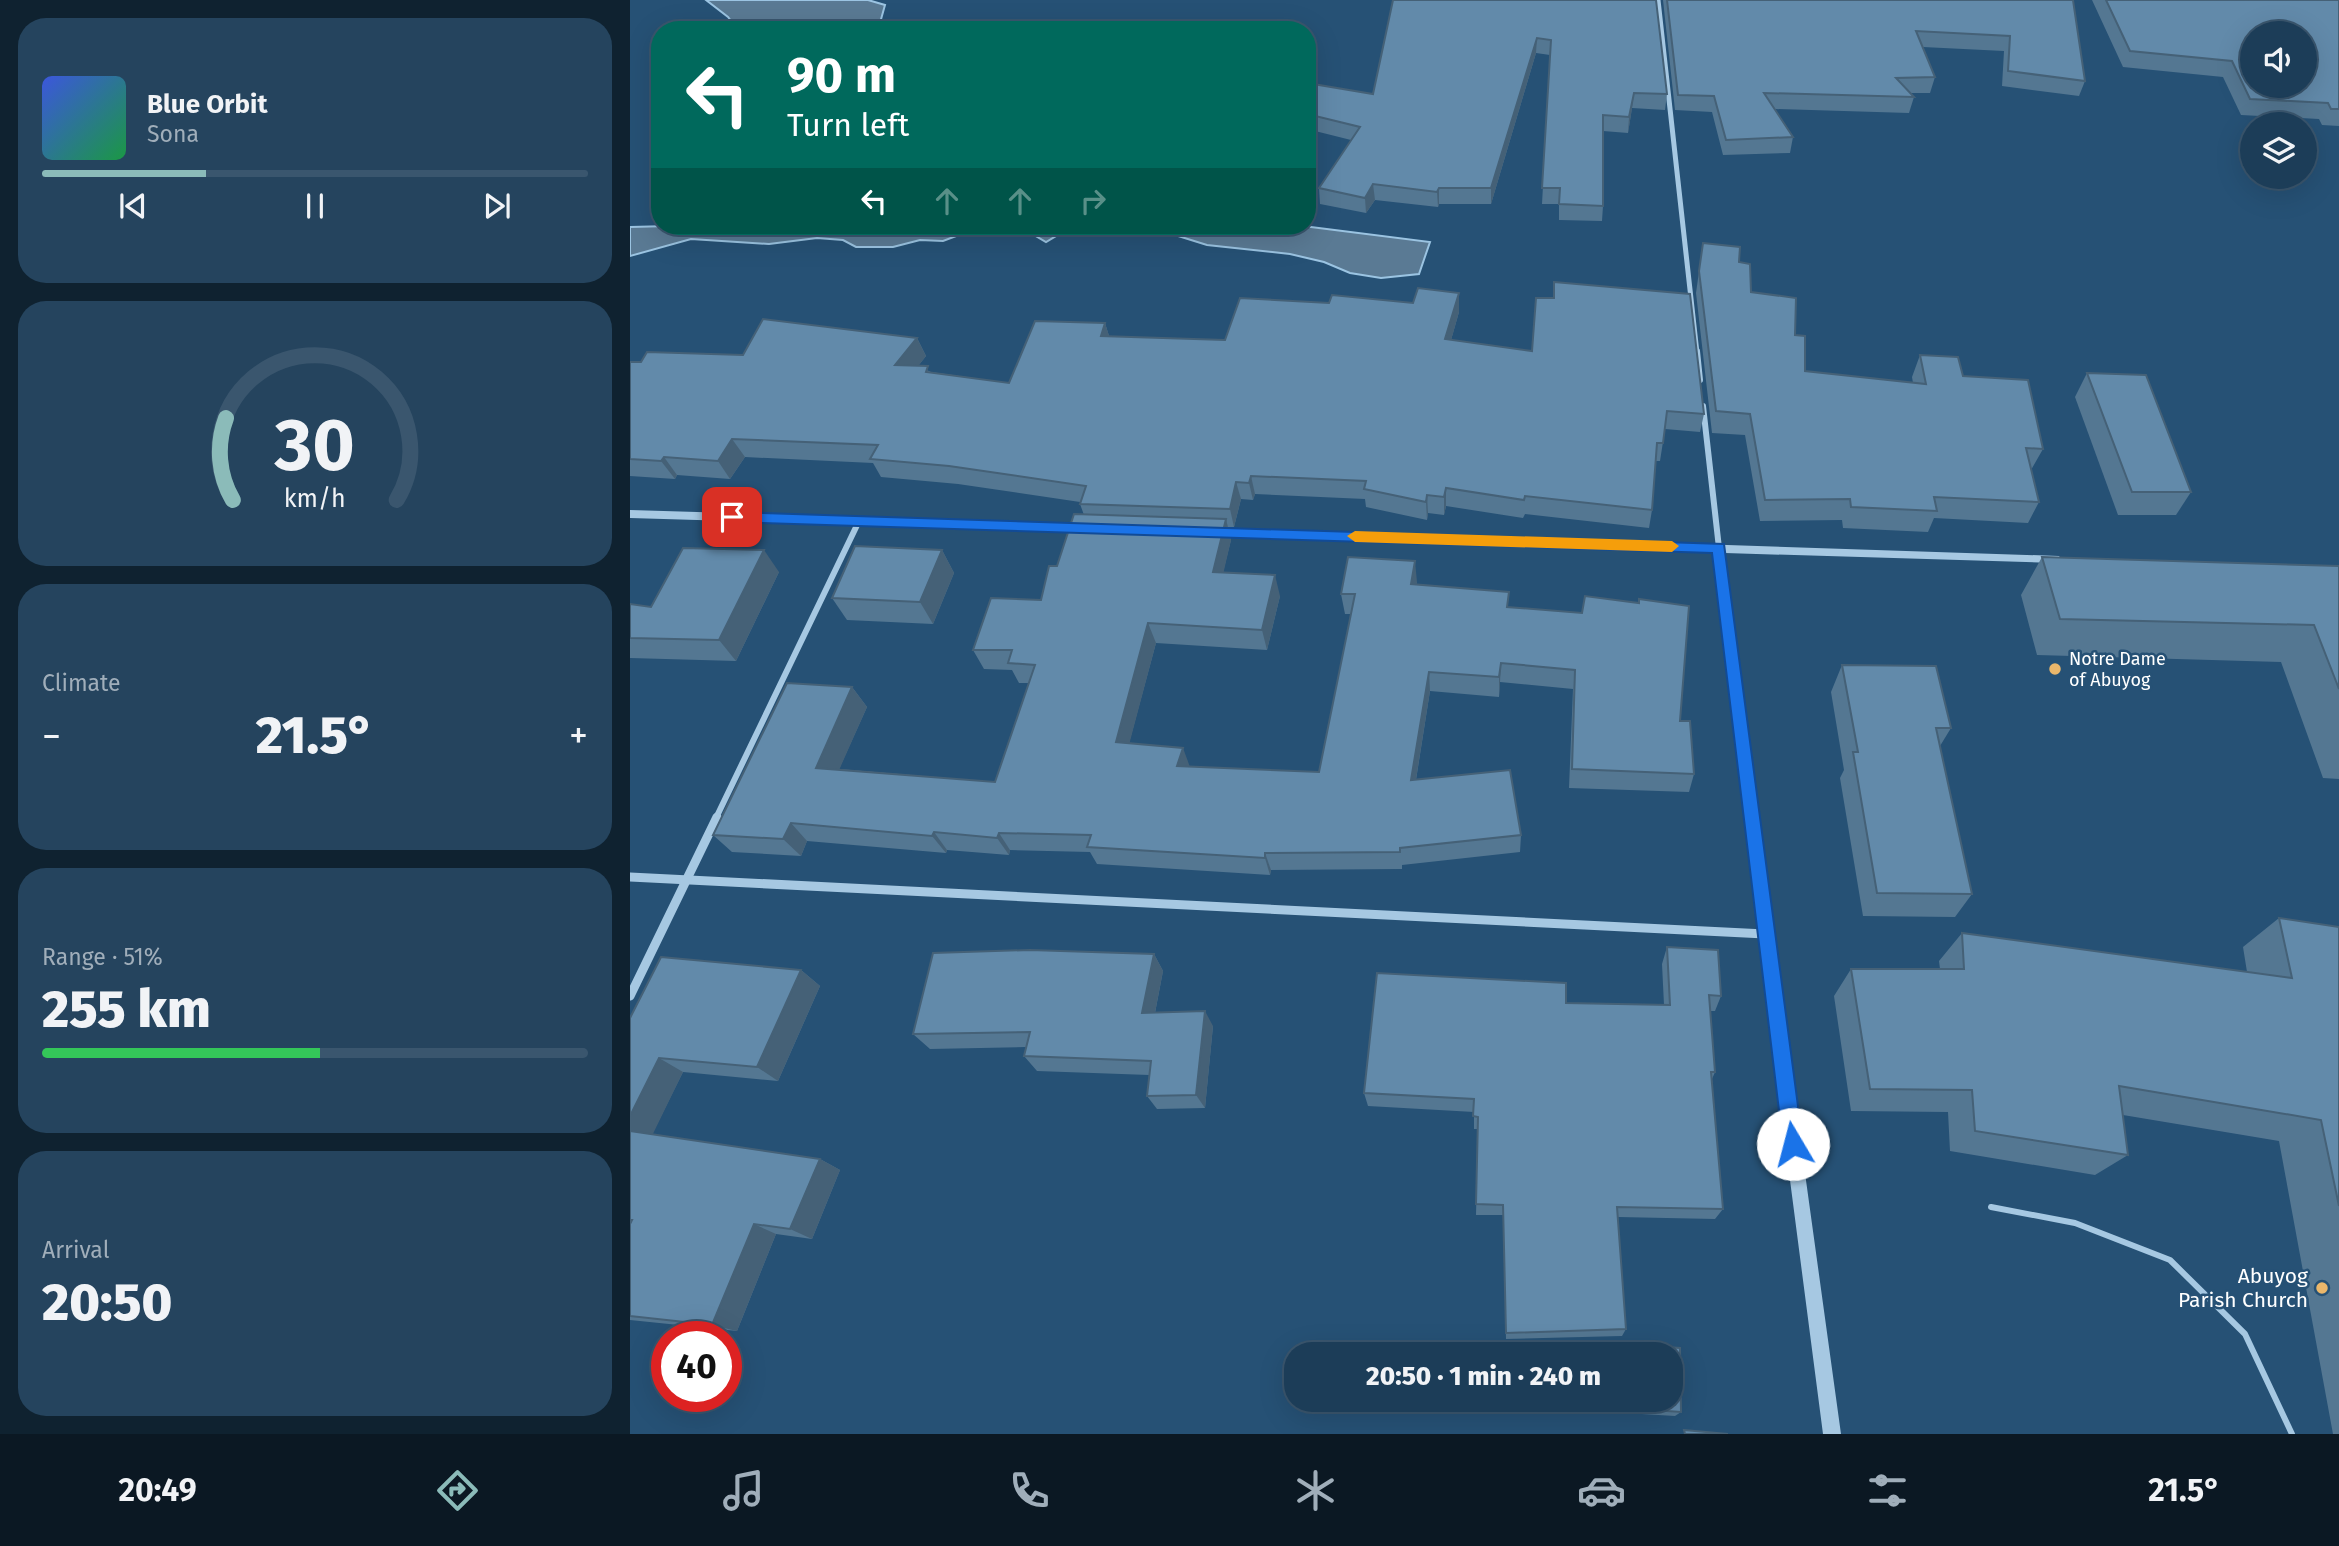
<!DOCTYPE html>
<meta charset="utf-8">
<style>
:root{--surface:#1c3d58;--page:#25445e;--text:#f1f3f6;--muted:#a0aeba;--line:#3a566e;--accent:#8bbbb9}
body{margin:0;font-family:"Fira Sans",sans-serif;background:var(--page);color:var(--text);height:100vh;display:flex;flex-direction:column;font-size:26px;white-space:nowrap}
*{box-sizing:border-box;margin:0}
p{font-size:23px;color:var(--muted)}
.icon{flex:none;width:38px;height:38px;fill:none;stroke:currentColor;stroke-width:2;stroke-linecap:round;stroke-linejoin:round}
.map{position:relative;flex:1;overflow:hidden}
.details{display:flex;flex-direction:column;gap:18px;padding:18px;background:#0f2230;width:630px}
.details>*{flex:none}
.banner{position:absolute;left:21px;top:21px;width:665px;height:214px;border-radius:28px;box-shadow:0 7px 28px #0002,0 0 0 2px var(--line);background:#00695c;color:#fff;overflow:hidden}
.controls{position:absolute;left:1610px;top:21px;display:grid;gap:14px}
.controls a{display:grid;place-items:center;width:77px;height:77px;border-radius:50%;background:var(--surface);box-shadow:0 7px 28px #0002,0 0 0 2px var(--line);font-size:35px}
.speed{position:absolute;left:21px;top:1321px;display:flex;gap:14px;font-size:35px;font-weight:700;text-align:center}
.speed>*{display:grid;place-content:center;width:91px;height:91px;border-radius:50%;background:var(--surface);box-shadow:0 7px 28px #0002,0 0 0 2px var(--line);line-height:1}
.speed .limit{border:10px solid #d22;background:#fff;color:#111}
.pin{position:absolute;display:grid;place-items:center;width:60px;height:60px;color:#fff;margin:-30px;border-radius:14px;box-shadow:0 4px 10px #0006}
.me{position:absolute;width:77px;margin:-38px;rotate:352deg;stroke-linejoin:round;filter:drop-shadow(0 0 5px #0008)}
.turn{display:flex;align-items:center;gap:24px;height:147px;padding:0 21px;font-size:32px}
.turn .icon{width:91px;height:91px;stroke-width:2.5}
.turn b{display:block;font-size:49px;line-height:60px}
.lanes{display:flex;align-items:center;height:66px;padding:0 21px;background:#0003;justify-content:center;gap:35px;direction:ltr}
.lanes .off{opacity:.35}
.big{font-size:52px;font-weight:800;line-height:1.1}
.details .widget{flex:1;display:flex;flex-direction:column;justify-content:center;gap:10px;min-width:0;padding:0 24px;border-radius:28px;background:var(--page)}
.details .dial{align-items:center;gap:0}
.dial svg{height:182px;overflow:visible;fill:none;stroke:var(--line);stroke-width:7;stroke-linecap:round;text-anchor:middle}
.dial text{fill:var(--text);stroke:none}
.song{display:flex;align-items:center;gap:21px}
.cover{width:84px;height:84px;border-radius:10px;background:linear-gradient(135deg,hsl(230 70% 55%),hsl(140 70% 35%))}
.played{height:7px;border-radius:4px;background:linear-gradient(90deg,var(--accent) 30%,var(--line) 30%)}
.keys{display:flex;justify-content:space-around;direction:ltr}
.heat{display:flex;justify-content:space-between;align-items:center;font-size:38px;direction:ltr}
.charge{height:10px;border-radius:5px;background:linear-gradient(90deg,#34c759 51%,var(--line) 0)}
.trip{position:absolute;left:654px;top:1342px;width:399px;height:70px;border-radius:28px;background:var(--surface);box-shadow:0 7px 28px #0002,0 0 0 2px var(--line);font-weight:800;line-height:70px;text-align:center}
.tabs{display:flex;height:112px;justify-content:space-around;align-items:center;background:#0b1823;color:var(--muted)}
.tabs .icon{width:49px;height:49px}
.tabs .selected{color:var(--accent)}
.tabs b{font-size:32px;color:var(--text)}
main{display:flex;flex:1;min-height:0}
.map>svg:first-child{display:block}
</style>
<main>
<section class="details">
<div class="widget">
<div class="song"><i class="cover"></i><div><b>Blue Orbit</b><p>Sona</p></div></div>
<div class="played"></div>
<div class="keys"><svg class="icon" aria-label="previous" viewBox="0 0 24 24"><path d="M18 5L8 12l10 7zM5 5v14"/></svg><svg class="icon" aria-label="pause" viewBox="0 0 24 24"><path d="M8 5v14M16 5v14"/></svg><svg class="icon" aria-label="next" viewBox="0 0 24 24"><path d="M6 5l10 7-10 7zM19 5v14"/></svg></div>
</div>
<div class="widget dial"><svg viewBox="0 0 100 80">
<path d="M14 69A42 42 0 1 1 86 69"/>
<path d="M14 69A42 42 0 0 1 11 33" stroke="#8bbbb9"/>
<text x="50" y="56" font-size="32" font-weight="700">30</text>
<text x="50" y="72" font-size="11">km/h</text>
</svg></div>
<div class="widget"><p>Climate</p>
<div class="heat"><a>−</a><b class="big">21.5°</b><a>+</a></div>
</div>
<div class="widget"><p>Range · 51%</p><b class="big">255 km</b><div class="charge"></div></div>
<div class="widget"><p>Arrival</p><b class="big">20:50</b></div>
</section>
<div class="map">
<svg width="1709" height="1434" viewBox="0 0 1709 1434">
<rect width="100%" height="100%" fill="#265175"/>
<g fill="#5a7a94" stroke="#9bc4e2" stroke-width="2">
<path d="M76,0H238L255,5L248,30H108L98,17Z"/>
<path d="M39,226H353L313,241L290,240L263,247H226L213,240L187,238L139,244L61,239L0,256V227Z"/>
<path d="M389,226H451L438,229L416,242Z"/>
<path d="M495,226H673L800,242L789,274L751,278L720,273L694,262L660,254L577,245L545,235L522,233Z"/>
</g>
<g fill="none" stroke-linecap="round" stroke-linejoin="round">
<path stroke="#a6c8e2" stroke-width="6" d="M1361,1207L1445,1223L1540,1260L1615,1334L1662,1434"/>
<path stroke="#a6c8e2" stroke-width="5" d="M1028,0L1067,353"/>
<g stroke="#a6c8e2" stroke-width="6">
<path d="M1067,351L1070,380"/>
<path d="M1073,406L1089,548"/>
<path d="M86,818L229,521"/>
</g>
<g stroke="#a6c8e2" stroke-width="9">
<path d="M0,877L1135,934"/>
<path d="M0,996L87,817"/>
</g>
<g fill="#a6c8e2" fill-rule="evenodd">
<path d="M0,510L456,524L461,528L456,532L0,518Z"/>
<path d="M583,528L1429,556L1431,559L1425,563L1095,553L1142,934L1211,1434H1193L1128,934L1084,552L583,536L578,532Z"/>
</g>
</g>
<g fill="#547792">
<path d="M763,0H1026L1037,94L1035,110L1002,108L998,133L973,131V206L972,221L929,220V204H912L920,55L906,53L861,204H809L808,207L745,200L736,213L690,204L689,188L721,140L677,129V83L743,94Z"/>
<path d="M1033,0H1443L1455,81L1449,96L1372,86L1374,51L1293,47L1305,77L1300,93H1280L1284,97L1279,113L1145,109L1163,137L1160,153L1093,155L1082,112L1045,110Z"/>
<path d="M1462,0H1709V126L1692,125L1689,119L1611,115L1593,77L1493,67Z"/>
<path d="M1073,243L1109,262L1121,292L1165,335L1175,371L1283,383L1282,377L1290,355L1333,376L1413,449L1401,470L1409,502L1398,523L1304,518L1298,532L1213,528L1212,520L1130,521L1115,435L1082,433L1066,293Z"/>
<path d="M924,282L1074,414L1070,432L1035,429L1030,461H1026L1022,510L1019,528L895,514L893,518L816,506L814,515L798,513L797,520L736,507L735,499L625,494L623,500L611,499L604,527H598L601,540L593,572L650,596L637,650L526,643L499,743L560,767L689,772L721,614H715L711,594L787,582L786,585L878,607L1050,721L1064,774L1059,792L939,788L943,689L870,682L869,697L800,691L786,780L891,835L890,852L772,865V869L641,870L640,875L467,864L460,852L380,850L379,855L317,850L316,853L177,841L171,856L102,852L83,835L222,687L237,707L209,769L365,782L399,683H389L382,670L354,669L343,650L411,600L427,566L454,515L450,504V502L328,484L251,477L243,463L115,457L100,479L47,475L45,479L0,476V362H11L113,355L287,338L296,356L288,366L301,372L379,383L475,323L479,336L595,340L699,303H783L829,293V312L821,340L902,351L924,298Z"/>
<path d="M1457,373L1561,492L1546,515H1488L1445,397Z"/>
<path d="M312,550L324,573L303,624L217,620L202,598Z"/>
<path d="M1412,557L1709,566V779L1693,778L1651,662L1407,655L1391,595Z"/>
<path d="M149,572L106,661L0,658V604L21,607Z"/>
<path d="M1212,665L1321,728L1310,746L1342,894L1325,917L1233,916L1210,778L1214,770L1201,692Z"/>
<path d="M1649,918L1709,927V1434H1703L1649,1141L1493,1115L1498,1155L1465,1175L1320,1151L1318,1112L1221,1111L1204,996L1221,969H1310L1309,961L1332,933L1617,972L1613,947Z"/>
<path d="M1037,947L1091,996L1085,1011H1080L1085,1072L1082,1079L1093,1209L1085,1219L988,1217L996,1329L992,1336L876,1339L873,1215H846L848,1129H844V1112L738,1106L734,1093L936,1003L1034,1005L1032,964Z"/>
<path d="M524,954L533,971L525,1013L583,1026L575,1108L527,1109L517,1096L519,1075L407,1071L394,1056L396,1047L300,1049L283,1034Z"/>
<path d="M171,970L190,986L148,1081L53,1072L22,1134L190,1159L210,1170L182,1239L146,1234L107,1331L0,1320V1018Z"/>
<path d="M966,1342L1050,1348L1051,1412L1045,1416L962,1411V1400H1041V1354H962V1348Z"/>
</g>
<g fill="#456177">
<path d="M907,38L906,53L861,204V188Z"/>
<path d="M1004,93L1002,108L998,133L999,117Z"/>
<path d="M743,184L745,200L736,213L735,198Z"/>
<path d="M809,188V204L808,207L807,192Z"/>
<path d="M829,293V312L816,358L815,339Z"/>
<path d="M475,323L481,342L471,336Z"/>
<path d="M287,338L296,356L275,383L265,365Z"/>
<path d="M102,439L115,457L100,479L88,461Z"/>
<path d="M34,457L47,475L45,479L31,461Z"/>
<path d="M621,476L625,494L623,500L619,483Z"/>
<path d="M606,482L611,499L604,527L600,509Z"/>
<path d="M816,488V506L814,515V497Z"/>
<path d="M797,495L798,513L797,520L796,502Z"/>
<path d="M596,519L601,540L589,592L583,572Z"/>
<path d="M134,550L149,572L106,661L89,640Z"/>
<path d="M312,550L324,573L303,624L290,602Z"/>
<path d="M785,561L787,582L783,605L781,584Z"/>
<path d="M645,575L650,596L637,650L632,630Z"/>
<path d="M518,623L526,643L495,760L486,742Z"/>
<path d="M871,663L870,682L869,697V677Z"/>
<path d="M799,672L800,691L783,798L781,780Z"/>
<path d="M222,687L237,707L202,786L186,768Z"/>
<path d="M553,748L560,767L547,766Z"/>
<path d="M161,823L177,841L171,856L153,839Z"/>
<path d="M304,832L317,850L316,853L302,836Z"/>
<path d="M369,833L380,850L379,855L367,838Z"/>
<path d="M635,853L641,870L640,875L635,858Z"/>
<path d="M524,954L533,971L522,1028L512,1013Z"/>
<path d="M171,970L190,986L148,1081L127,1067Z"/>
<path d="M575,1011L583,1026L575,1108L566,1095Z"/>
<path d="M29,1058L53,1072L19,1142L0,1133V1116Z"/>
<path d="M190,1159L210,1170L182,1239L160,1229Z"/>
<path d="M124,1224L146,1234L107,1331L82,1325Z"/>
</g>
<g fill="#628aaa" stroke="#456177" stroke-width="2" fill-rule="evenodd">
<path d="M763,0H1026L1037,94L1004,93L999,117L973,115V206L929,204L930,188H912L921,40L907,38L861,188H809L807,192L743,184L735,198L689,188L730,127L677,114V83L743,94Z"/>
<path d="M1037,0H1443L1455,81L1378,71L1380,36L1286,31L1305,77L1266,78L1284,97L1134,93L1163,137L1096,140L1084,96L1048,95Z"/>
<path d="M1476,0H1709V109H1701L1698,103L1620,99L1602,61L1500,51ZM1622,33H1675V86H1622Z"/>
<path d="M1073,243L1110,247L1109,262L1120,264L1121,292L1166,298L1165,335L1175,336V371L1296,384L1290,355L1328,357L1333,376L1398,380L1413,449L1396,448L1409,502L1304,497L1307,511L1221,507L1220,499L1135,500L1120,414L1086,411L1069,271Z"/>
<path d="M924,282L1060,294L1074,414L1037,411L1033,443H1027L1022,510L895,496L894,500L816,488L814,497L797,495L796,502L734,489L736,481L621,476L619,483L606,482L600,509L450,504L456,486L319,466L240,459L248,445L102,439L88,461L34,457L31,461L0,459V362H11L17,352L113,355L133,319L287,338L265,365L298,366L296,372L379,383L405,321L475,323L471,336L595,340L610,298L699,303L702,295L783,303L788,288L829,293L815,339L902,351L906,298H924Z"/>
<path d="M1457,373L1516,375L1561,492H1502Z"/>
<path d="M444,514L596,519L583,572L645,575L632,630L518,623L486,742L553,748L547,766L689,772L725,594H711L718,557L785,561L781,584L879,592L877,607L952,613L955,596L1009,603V599L1059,606L1050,721H1060L1064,774L942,769L945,670L871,663L869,677L799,672L781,780L880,770L891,835L770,848V852L635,853V858L457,847L461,835L369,833L367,838L304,832L302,836L161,823L153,839L83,835L157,683L222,687L186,768L365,782L405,665L378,663L382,650H343L361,598L411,600L419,566H427Z"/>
<path d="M225,546L312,550L290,602L202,598Z"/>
<path d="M53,548L134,550L89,640L0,638V604L21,607Z"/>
<path d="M1412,557L1709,566V689L1684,625L1430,619Z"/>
<path d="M1212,665L1306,666L1321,728H1306L1342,894L1247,893L1223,752H1228Z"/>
<path d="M1649,918L1709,927V1206L1691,1120L1489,1086L1498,1155L1345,1131L1342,1090L1240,1089L1221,969H1334L1332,933L1662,978Z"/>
<path d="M1037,947L1088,950L1091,996L1079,995L1085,1072H1081L1093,1209L987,1207L996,1329L876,1333L873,1205L846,1204L848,1117L843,1116L844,1099L734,1093L747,973L936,983V1003L1040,1005Z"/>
<path d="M400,950L524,954L512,1013L575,1011L566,1095L517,1096L521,1061L394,1056L400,1032L283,1034L303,953Z"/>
<path d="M31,957L171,970L127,1067L29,1058L0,1116V1018Z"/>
<path d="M0,1131L190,1159L160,1229L124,1224L82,1325L0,1316V1224L2,1220H0Z"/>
<path d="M966,1342L1050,1348L1051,1412L965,1406V1400H1041V1354H965Z"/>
<path d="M1054,1430L1098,1434H1055Z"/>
</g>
<path fill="#1a73e8" stroke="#114b97" stroke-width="2" d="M102,512L1094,544L1173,1144L1170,1151L1163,1154L1156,1151L1153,1144L1082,553L102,522L95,517Z"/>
<path fill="#f59e0b" d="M725,531L1042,541L1049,546L1042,552L725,542L717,536Z"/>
<g fill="#eab76b" stroke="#265175" stroke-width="2.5">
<circle cx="1425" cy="669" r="7"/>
<circle cx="1692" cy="1288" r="7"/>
</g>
<g text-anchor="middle" stroke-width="5" stroke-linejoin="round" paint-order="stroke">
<g font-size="18" fill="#fff" stroke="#265175" text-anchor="start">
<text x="1439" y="665">Notre Dame<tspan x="1439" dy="21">of Abuyog</tspan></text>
</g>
<g font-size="21" fill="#fff" stroke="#265175" text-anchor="end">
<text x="1678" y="1283">Abuyog<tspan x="1678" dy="24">Parish Church</tspan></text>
</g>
</g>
</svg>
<div class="controls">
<a><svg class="icon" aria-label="sound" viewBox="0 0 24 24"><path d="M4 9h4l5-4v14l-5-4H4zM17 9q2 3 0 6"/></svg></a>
<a><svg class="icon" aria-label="layers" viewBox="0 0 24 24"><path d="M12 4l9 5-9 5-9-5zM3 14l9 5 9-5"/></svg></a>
</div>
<div class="speed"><div class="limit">40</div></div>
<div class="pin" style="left:102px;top:517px;background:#d93025"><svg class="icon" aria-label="arrive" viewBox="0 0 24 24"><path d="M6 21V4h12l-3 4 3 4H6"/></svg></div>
<svg class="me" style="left:1163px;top:1144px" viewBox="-20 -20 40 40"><circle r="19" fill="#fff"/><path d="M0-13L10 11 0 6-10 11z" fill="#1a73e8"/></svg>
<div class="trip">20:50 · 1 min · 240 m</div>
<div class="banner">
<div class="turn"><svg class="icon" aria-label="left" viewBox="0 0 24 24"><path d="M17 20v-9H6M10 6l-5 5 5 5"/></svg><div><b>90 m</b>Turn left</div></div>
<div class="lanes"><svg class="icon" aria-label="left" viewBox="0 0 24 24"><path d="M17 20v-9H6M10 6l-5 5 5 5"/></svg><svg class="icon off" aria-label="ahead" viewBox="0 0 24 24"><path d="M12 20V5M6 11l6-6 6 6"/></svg><svg class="icon off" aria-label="ahead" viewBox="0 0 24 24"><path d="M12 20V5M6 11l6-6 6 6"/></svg><svg class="icon off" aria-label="right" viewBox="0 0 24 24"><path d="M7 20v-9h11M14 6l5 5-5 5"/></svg></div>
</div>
</div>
</main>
<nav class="tabs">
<b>20:49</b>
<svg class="icon selected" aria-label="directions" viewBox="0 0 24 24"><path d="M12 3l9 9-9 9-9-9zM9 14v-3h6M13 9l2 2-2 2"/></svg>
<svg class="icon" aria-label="music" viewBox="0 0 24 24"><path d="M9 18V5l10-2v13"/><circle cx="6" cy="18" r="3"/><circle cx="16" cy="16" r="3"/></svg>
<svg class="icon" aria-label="phone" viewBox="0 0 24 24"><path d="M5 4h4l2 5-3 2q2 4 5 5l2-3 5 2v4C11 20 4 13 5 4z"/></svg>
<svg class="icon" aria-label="climate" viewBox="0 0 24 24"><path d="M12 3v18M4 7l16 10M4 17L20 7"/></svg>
<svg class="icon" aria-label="car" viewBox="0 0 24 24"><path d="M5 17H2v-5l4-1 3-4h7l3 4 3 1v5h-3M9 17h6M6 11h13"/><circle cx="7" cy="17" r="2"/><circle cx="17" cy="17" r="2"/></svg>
<svg class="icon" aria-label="filters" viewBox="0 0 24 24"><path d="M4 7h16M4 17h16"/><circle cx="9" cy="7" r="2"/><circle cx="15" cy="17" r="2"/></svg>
<b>21.5°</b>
</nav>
